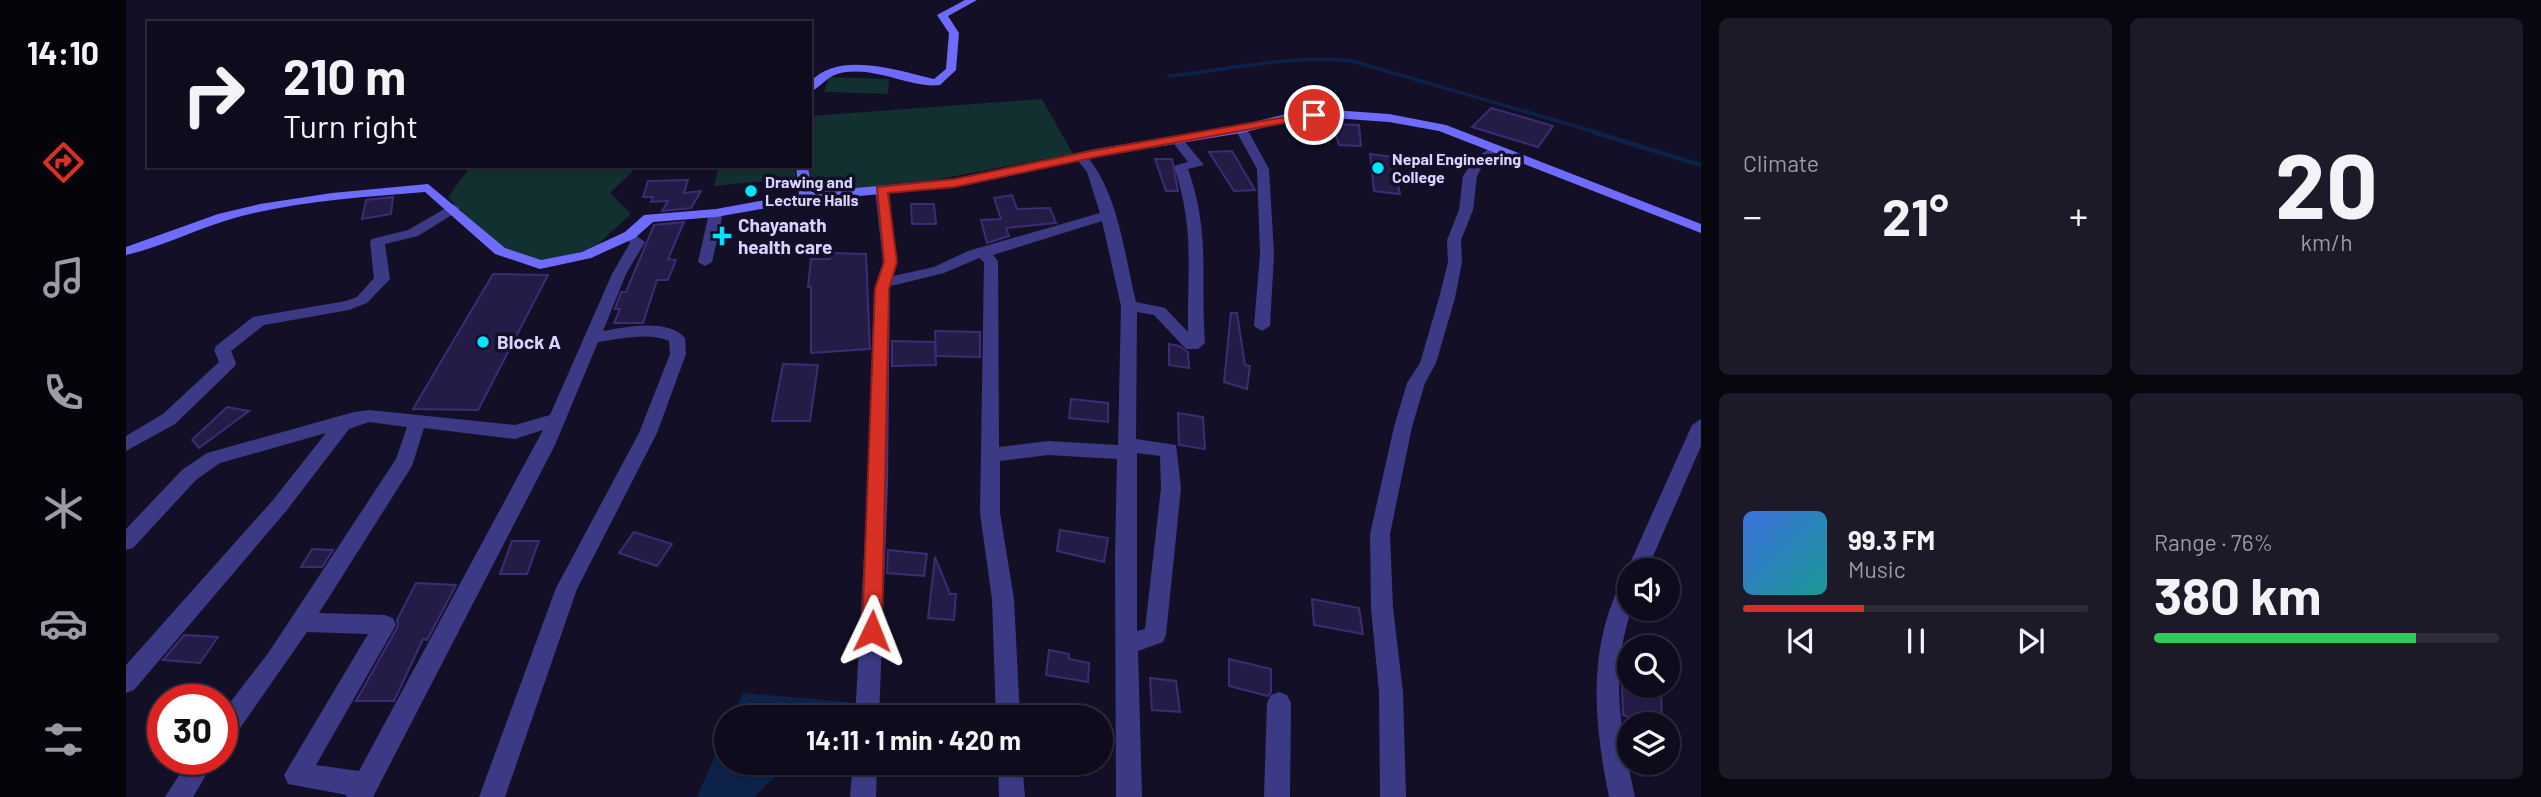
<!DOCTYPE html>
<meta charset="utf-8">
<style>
:root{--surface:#0e0b1c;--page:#1c1929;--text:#f1f3f6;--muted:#9b9ba3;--line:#2e2b3b;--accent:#d93025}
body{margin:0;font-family:Barlow,sans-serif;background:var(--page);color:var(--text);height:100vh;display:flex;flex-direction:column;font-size:26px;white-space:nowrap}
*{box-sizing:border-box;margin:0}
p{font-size:23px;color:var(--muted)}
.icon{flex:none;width:38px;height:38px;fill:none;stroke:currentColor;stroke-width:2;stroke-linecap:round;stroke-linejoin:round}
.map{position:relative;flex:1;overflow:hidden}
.details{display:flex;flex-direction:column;gap:18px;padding:18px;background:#08060f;width:840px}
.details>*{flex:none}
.top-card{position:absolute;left:21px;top:21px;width:665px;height:147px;border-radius:0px;box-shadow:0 2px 5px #0004,0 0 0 2px var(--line);background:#0e0b1c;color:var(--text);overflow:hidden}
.fabs{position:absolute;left:1491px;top:558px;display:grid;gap:14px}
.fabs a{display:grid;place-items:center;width:63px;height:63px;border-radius:50%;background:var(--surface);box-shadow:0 2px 5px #0004,0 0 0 2px var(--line);font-size:35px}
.speed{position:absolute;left:21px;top:684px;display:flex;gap:14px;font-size:35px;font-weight:700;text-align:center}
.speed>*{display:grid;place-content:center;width:91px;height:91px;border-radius:50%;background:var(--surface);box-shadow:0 2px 5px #0004,0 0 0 2px var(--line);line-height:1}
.speed .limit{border:10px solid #d22;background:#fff;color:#111}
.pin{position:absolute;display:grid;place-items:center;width:60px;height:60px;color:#fff;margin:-30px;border:4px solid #fff;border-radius:50%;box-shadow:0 2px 7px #0007}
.me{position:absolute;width:77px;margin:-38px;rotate:2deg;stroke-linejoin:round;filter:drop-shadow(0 0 5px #0008)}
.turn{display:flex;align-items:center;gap:24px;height:147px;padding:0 21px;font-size:32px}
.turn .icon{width:91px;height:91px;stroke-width:2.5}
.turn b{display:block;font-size:49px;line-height:60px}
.big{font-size:52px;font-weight:700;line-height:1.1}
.details .tile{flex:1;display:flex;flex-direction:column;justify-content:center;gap:10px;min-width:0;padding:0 24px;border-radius:10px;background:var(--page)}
.details .dial{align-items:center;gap:0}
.dial b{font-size:91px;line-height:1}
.song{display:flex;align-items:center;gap:21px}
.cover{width:84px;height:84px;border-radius:10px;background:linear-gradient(135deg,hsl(220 70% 55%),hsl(180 70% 35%))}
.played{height:7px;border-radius:4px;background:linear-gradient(90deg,var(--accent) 35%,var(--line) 35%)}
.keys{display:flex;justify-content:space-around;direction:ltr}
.heat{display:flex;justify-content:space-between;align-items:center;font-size:38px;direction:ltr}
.charge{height:10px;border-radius:5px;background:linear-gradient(90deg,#34c759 76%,var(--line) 0)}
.details .tiles{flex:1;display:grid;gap:18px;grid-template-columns:repeat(2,1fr)}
.trip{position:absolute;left:588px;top:705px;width:399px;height:70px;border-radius:35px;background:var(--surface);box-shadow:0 2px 5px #0004,0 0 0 2px var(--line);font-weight:700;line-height:70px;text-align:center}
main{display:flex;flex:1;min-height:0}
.menu{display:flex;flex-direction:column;width:126px;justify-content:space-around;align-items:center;background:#06040b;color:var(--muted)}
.menu .icon{width:49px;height:49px}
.menu .current{color:var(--accent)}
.menu b{font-size:32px;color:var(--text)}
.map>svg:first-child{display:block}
</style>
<main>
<nav class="menu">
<b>14:10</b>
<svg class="icon current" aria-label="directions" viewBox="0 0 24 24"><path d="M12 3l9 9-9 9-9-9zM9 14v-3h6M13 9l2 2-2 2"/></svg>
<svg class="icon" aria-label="music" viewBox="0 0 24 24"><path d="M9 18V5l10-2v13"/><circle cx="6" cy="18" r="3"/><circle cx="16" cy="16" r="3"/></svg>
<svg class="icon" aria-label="phone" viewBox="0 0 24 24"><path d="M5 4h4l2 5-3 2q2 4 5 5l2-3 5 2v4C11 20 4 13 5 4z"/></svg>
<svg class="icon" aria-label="climate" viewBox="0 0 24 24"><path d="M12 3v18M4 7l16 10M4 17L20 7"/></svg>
<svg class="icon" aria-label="car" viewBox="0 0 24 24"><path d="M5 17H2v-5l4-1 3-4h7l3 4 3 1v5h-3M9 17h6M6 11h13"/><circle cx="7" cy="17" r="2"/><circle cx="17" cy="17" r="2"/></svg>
<svg class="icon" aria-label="filters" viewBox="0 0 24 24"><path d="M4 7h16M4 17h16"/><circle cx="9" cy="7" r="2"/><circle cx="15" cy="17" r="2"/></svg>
</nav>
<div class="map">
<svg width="1575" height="797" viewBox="0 0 1575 797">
<rect width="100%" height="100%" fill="#130f26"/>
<g fill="#12302f">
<path d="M703,77L763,79L762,94L698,92Z"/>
<path d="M916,99L947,154L782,185L686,191L683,166L684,116Z"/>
<path d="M345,166H520L508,170L484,193L505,214L468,248L410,264L374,252L322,197Z"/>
<path d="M593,166H669L670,178L588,186Z"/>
</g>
<g fill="#0c2248">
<path d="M617,693L723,702V717H606Z"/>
<path d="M600,730V763H695L654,772L628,797H571Z"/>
</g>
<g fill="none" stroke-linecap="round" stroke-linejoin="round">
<path stroke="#0c2248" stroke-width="3.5" d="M1043,76C1105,70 1164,54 1226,61L1473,133"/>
<path stroke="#0c2248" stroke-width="4.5" d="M1467,132L1575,165"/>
</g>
<g fill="#241b47" stroke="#3b2d73" stroke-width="2">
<path d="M1365,108L1400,118L1427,126L1412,147L1346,127Z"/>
<path d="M1206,124L1233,125L1235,146L1213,145Z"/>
<path d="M1106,151L1129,190L1108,191L1083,152Z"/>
<path d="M1244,154L1267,157L1274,194L1248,191Z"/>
<path d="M1029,159H1046L1052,191H1040Z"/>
<path d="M562,180L558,193L575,191L565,208L536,211L542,201L525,202L527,197H517L522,181Z"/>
<path d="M886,195L891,209L924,208L930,223L880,228L883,236L861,243L855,220L875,219L868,198Z"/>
<path d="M267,197L265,214L236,219L240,200Z"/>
<path d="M785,204H808L810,224H786Z"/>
<path d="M558,222L542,259L550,260L542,280H531L517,323H488L494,309H489L495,292H500L528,225Z"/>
<path d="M705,253L740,254L744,349L685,353V287H682L685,259H704Z"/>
<path d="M367,274L422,275L352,410L287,409Z"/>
<path d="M1105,313H1111L1119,365L1124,366L1121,389L1098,382Z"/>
<path d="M809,331L854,332V357L810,356Z"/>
<path d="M766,341L809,342L810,365L766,366Z"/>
<path d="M1043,344L1053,346L1062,352L1063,368L1043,365Z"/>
<path d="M657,364L692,365L684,421H646Z"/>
<path d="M945,399L982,403V422L943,418Z"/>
<path d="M101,407L123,411L73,448L66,440Z"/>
<path d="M1052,413L1077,417L1079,449L1053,445Z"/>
<path d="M934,530L982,538L978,562L931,551Z"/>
<path d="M508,532L546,544L531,566L493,553Z"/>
<path d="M386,541H413L401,574H374Z"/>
<path d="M186,549L207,550L196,567H175Z"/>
<path d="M762,550L801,554L798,576L761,573Z"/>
<path d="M809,557L824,594H830L828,620L802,618Z"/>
<path d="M290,583L330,585L301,640L297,639L268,701H230L272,626L271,620Z"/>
<path d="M1186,599L1233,608L1237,634L1188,625Z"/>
<path d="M58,635L92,637L74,663L37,660Z"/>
<path d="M923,650L943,654V659L963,663L962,682L920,675Z"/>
<path d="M1103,659L1145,669V692L1142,696L1103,686Z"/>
<path d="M1024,678L1050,681L1054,712L1026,710Z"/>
<path d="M1496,686H1524L1535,690L1536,724H1520L1497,715Z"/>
</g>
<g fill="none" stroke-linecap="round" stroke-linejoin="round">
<g fill="#3d3a85" fill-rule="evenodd">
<path d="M1115,125L1121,129L1143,169L1148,254L1144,326L1136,331L1128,326L1134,254L1131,169L1109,129Z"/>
<path d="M1047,137H1055L1078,165L1062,169C1085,235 1074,278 1079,343L1072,349H1060L1028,315L1011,312L1010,439L1050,445L1055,488L1040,635L1037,642L1012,651L1016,797H990L989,556L991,459L922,455L874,461V513L888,599L894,718H870L866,599L854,513L858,262L853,258L818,273L765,286L764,289L762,483L753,718H729L742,483L748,289L757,262L749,190L756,186L763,190L771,262L767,276L808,267L842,251L974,213L961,172L949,157L959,154C993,193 998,254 1010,302L1039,308L1062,332C1061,268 1069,230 1048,166L1062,162L1045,140ZM976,221L995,306L992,445L922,441L873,447L872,261L867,255ZM1011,453L1034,456L1035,488L1019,629L1011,631Z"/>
<path d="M1369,145L1375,149L1358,163L1351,176L1347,210L1335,240L1336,262L1329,298L1310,363L1299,383L1286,427L1264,534L1267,608L1277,692L1280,797H1254L1253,692L1245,608L1244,534L1268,427L1281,383L1294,363L1313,298L1322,262L1321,240L1333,210L1337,176L1349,158Z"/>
<path d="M327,204L334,208L332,211L292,236L259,244L264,279L241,303L223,310L138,325L105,351L110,363L108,367L49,424L0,451V436L37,414L93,362L88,350L90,346L127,317L220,301L231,297L248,278L244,242L246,239L282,230Z"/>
<path d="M590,209L597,213L586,262L579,266L572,262L583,213Z"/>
<path d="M504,231L519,242L500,274L477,331C500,327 542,318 559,338L560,354L531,433L451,589L379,797H353L430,588L513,433L544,354L543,341C520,332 495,339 472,342L429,445L247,797H220L221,795L162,784L158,775L242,634L181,632L105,741L96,745V713L143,652L270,459L281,427L243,422L223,429L161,510L8,690L0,693V665L147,500L200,433L94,463L70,480L7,548L0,550V529L56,470L81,453L228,412L243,410L389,425L424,415L486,274L504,243L497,235ZM298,428L389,439L417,430L233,771L190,765L270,625L267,618L259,615L193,613L286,466Z"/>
<path d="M1575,419V446L1521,570H1503V575L1501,570L1566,425Z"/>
<path d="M1503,579V609H1506C1483,671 1495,734 1509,797H1483C1468,723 1461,652 1495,582Z"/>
<path d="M1153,692L1161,695L1165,703L1164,797H1138L1141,703L1145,695Z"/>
<path d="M63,760H89L67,797H39Z"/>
<path d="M727,763H751L750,797H724Z"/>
<path d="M872,763H896L899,797H873Z"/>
</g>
<g fill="#6f6bff" fill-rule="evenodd">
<path d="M839,0H851L822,16L833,33L830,70L814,85C784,89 747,64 711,74C699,78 694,88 684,92V82C714,50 772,71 808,79L820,69L823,33L811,15Z"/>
<path d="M1207,110L1263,114L1320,125L1575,224V233L1313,131L1263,122L1207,118L1169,120L1115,133L970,157L829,187L680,201L590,217L527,222L509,238L465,258L414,269L369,254L299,192C237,197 172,201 112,217C74,227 39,246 0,255V247L92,214L134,204L206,193L302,184L379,248L415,260L456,252L499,232L518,215L590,209L673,194L670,166H682L686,192L829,179L970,149L1115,125L1169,112Z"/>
</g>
</g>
<path fill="#d93025" stroke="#8d1f18" stroke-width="2" d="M1188,112L1192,113V117L970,157L829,187L762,193L771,262L763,289L756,631L753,637L746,639L739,637L736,631L749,289L758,262L751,187L829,179L970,150Z"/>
<g fill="#00e5ff" stroke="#130f26" stroke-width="2.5">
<circle cx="1252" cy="168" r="7"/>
<circle cx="625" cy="191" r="7"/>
<path d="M592.5 225.5h7v7h7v7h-7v7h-7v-7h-7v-7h7z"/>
<circle cx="357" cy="342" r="7"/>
</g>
<g text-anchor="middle" stroke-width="7" stroke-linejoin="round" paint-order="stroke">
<g font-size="16" font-weight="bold" fill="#d9d4ff" stroke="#130f26" text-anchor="start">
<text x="1266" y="165">Nepal Engineering<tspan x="1266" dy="18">College</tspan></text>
<text x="639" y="188">Drawing and<tspan x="639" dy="18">Lecture Halls</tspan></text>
</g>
<g font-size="19" font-weight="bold" fill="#d9d4ff" stroke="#130f26" text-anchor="start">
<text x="612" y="232">Chayanath<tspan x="612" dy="22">health care</tspan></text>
<text x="371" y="349">Block A</text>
</g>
</g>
</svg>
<div class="fabs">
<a><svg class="icon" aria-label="sound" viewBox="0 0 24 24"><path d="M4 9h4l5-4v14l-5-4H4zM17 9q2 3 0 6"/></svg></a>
<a><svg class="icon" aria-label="search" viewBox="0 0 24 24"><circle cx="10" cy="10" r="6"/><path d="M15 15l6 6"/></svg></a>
<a><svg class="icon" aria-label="layers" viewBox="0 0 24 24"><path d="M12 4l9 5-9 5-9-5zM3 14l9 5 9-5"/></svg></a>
</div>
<div class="speed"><div class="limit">30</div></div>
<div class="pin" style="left:1188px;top:115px;background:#d93025"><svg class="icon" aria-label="arrive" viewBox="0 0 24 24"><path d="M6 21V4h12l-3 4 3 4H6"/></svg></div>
<svg class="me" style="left:746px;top:631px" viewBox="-20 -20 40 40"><path d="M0-17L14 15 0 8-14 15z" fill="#d93025" stroke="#fff" stroke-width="4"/></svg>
<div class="trip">14:11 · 1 min · 420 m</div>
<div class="top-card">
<div class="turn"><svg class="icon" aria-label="right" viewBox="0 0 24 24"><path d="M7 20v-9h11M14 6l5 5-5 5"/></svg><div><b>210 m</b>Turn right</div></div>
</div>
</div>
<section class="details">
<div class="tiles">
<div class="tile"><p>Climate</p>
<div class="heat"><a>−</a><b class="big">21°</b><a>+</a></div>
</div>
<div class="tile dial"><b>20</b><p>km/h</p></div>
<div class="tile">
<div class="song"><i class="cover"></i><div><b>99.3 FM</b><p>Music</p></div></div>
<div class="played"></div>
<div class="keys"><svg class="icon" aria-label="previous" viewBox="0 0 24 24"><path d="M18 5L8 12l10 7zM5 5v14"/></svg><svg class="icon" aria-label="pause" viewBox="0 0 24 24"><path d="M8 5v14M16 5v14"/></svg><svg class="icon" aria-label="next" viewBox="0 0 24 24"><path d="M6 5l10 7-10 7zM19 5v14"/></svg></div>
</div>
<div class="tile"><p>Range · 76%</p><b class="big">380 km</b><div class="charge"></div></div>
</div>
</section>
</main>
